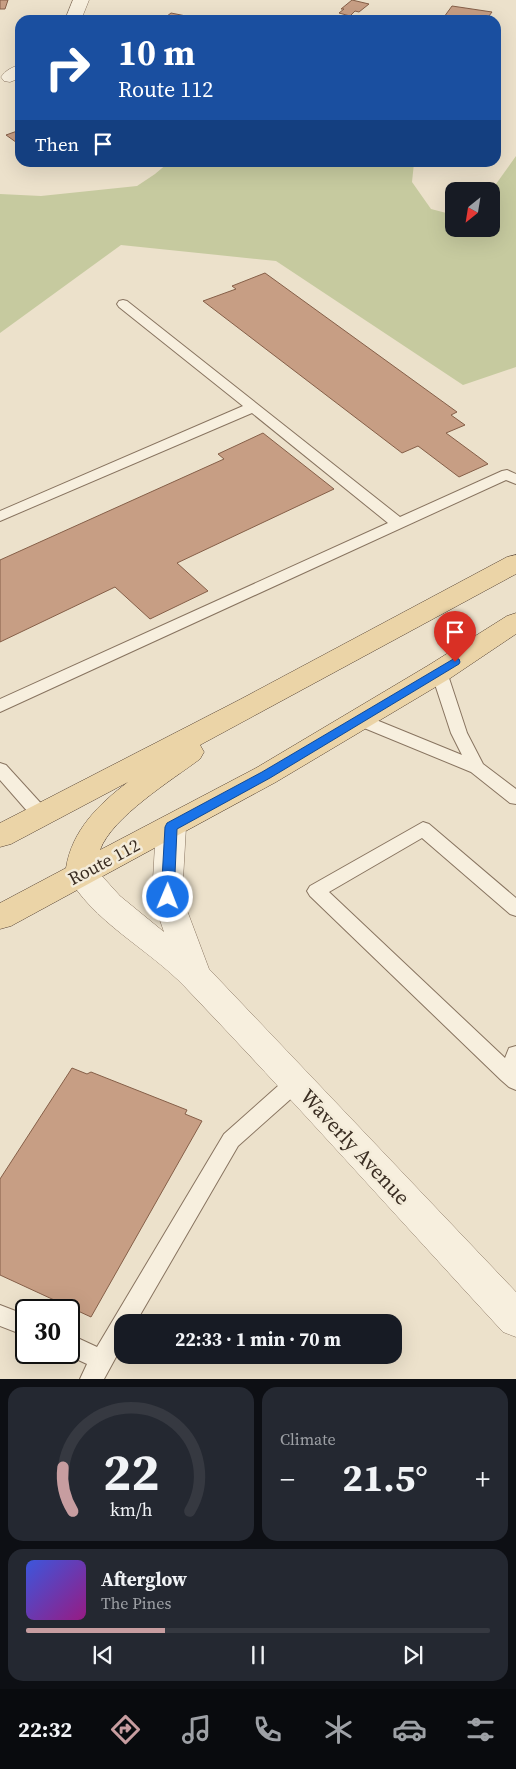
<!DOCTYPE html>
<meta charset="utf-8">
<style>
:root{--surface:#171b24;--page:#242831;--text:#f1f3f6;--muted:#9ea1a6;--line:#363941;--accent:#c79da0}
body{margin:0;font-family:"Source Serif 4",serif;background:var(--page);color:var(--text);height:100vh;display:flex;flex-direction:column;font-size:19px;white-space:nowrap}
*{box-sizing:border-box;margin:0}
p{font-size:16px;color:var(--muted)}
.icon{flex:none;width:28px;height:28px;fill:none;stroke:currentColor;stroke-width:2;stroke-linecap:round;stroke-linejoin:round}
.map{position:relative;height:1379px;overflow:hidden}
.drawer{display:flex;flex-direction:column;gap:8px;padding:8px;background:#0d0f14;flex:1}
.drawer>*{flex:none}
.hud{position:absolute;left:15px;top:15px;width:486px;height:152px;border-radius:15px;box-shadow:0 5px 20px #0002;background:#1a4fa0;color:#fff;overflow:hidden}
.needle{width:32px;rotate:210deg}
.fabs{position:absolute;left:445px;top:182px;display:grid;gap:10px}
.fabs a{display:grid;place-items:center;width:55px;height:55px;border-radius:10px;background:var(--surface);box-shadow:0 5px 20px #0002;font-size:25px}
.speed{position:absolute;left:15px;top:1299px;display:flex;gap:10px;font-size:25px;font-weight:700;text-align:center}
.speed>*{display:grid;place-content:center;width:65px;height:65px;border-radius:50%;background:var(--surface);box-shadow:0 5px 20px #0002;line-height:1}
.speed .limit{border:2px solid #111;border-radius:8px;background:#fff;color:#111}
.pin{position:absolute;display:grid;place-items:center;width:42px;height:42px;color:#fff;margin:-51px -21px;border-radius:50% 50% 50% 0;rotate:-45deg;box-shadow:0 0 5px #0007}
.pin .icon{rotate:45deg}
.me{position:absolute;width:55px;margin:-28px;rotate:1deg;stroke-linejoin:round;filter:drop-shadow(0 0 4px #0008)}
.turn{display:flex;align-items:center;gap:18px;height:105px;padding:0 20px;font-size:22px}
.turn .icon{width:65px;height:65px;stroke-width:2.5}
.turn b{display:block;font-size:35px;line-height:42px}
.then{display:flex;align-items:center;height:48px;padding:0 20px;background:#0003;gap:10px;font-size:19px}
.big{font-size:38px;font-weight:700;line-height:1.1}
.drawer .widget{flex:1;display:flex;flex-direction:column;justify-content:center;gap:8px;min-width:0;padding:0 18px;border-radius:15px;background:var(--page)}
.drawer .dial{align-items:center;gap:0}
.dial svg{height:130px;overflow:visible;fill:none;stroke:var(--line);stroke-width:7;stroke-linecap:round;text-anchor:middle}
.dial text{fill:var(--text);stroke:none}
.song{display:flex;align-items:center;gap:15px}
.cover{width:60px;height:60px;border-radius:8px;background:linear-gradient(135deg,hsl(230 70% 55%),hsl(310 70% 35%))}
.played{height:5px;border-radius:2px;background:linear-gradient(90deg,var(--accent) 30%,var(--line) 30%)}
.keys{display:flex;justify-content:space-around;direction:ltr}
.heat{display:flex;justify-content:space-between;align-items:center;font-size:28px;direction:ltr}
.drawer .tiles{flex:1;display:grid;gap:8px;grid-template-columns:1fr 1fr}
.widget:last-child{grid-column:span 2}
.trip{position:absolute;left:114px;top:1314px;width:288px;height:50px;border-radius:15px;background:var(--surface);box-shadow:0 5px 20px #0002;font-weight:700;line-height:50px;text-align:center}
.tab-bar{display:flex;height:80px;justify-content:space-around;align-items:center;background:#090b0e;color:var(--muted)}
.tab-bar .icon{width:35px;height:35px}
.tab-bar .on{color:var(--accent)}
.tab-bar b{font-size:22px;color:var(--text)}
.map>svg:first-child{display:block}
</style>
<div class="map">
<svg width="516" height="1379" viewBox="0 0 516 1379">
<rect width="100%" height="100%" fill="#ece1cb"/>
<path fill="#c6ca9f" d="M516,156V367L463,385L276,261L121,245L0,333V194L41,196L137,186L155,174L168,163H414L412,182L431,209L454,215V229H491V191Z"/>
<g fill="#c79e84" stroke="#855f48">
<path d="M0,0H8L5,9H0Z"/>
<path d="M352,0L369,4L359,12L355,11L350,16L339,13L344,9H341Z"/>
<path d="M452,6L492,12L486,20H461L444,17Z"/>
<path d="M171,13L206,20H162Z"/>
<path d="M20,130V145L6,135Z"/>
<path d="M265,273L457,412L451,415L465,425L446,433L488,464L459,477L418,446L402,453L203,301L236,289L232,286Z"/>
<path d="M263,433L334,489L177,563L208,591L150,619L115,587L0,642V560L224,459L218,454Z"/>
<path d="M72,1068L87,1074L91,1072L187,1110L185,1114L202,1121L91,1317L0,1275V1179Z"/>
</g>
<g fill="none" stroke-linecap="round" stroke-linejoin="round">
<g stroke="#887460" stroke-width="2">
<g id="lane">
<path d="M123,300L127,301L400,517L502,471L507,470L516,474V484L506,480L0,712V699L388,523L252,413L0,521V511L243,406L119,307L117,304L119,301Z"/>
<path d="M439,666L445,668L447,672L467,733L483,764L516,789V804L510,803L471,772L352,723L350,719L352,715L358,713L364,715L462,755L451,733L431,672L433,668Z"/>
<path d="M0,763L6,765L47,810L50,815L47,820L41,821L35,820L0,780Z"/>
<path d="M423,822L429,824L516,898V916L510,914L422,838L329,892L505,1058L509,1048L516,1046V1090L509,1087L501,1080L310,896L307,891L310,886Z"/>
<path d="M295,1074L302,1077L305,1083L302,1089L238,1146L136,1322H122V1346L104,1379H80L87,1364L61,1352H69V1334L97,1347L224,1134L288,1077Z"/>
<path d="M0,1305L26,1315V1336L0,1326Z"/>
</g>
</g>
<g stroke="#887460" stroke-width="1">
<g id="street">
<path d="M73,0H89L81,20H65Z"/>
<path d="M20,65V78L10,82L4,81L1,77C6,70 12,67 20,65Z"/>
<path d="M171,816L181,819L186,827L182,897L209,969L516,1292V1337L503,1332C397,1217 293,1100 185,987C148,948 92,922 66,873L70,865L81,861L92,865L120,896L164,932L152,897L156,827L161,819Z"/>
</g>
</g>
<g stroke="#564334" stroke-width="1">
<path id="primary" d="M516,555V574L200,745L204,752L200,759C172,780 112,817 100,850L256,768L429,665L507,616L516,613V634L449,679L276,782L11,926L0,929V903L66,868C72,830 99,804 128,782L11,844L0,847V823L241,699L507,557Z"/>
</g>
<use href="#lane" fill="#f7efde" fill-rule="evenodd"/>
<use href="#street" fill="#f7efde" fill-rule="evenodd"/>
<use href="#primary" fill="#ebd4a7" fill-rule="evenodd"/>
</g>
<path fill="#1a73e8" stroke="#114b97" d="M455,658L459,659L460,662L459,664L270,778L177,829L174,897L172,900H163L161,897L165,827L167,823L262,772Z"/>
<g text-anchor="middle" stroke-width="5" stroke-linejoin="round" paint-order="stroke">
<g font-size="18" fill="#3a2d22" stroke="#f4ecda">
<text transform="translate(104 862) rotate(-28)" y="6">Route 112</text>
</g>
<g font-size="21" fill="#3a2d22" stroke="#f4ecda">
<text transform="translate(355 1147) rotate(47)" y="7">Waverly Avenue</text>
</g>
</g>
</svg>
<div class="fabs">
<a><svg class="needle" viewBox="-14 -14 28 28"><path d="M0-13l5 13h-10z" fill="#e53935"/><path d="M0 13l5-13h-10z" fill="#9ea1a6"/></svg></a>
</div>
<div class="speed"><div class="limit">30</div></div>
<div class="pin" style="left:455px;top:662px;background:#d93025"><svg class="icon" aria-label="arrive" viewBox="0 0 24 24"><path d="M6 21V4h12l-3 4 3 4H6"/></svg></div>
<svg class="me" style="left:168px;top:897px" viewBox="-20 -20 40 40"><circle r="17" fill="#1a73e8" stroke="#fff" stroke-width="3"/><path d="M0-11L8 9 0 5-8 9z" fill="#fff"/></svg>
<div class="trip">22:33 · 1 min · 70 m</div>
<div class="hud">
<div class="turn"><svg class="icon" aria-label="right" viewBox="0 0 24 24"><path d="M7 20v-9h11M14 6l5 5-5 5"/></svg><div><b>10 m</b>Route 112</div></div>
<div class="then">Then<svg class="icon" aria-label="arrive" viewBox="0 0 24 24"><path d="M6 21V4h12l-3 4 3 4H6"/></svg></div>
</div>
</div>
<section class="drawer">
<div class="tiles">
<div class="widget dial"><svg viewBox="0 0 100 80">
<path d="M14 69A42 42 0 1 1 86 69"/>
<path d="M14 69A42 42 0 0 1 8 42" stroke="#c79da0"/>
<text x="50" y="56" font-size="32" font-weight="700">22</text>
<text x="50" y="72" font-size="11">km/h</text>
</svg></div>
<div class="widget"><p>Climate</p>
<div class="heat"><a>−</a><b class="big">21.5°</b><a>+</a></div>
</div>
<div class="widget">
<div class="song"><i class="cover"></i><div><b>Afterglow</b><p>The Pines</p></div></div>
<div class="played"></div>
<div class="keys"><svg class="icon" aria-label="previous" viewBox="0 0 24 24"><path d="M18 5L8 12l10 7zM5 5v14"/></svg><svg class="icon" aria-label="pause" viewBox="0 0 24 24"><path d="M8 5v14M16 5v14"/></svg><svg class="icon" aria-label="next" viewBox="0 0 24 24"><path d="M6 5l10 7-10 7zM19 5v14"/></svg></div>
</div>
</div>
</section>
<nav class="tab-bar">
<b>22:32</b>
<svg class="icon on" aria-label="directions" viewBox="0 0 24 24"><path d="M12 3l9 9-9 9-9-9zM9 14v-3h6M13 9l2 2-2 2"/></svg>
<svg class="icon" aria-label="music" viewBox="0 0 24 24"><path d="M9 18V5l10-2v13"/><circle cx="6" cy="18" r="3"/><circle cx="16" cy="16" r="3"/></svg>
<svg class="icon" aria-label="phone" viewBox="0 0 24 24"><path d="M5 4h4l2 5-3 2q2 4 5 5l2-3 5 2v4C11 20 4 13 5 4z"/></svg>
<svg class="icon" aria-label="climate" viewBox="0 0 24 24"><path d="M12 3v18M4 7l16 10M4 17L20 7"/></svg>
<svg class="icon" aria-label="car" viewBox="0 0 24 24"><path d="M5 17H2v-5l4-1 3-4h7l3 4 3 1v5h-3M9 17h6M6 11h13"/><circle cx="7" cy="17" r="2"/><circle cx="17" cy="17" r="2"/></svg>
<svg class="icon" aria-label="filters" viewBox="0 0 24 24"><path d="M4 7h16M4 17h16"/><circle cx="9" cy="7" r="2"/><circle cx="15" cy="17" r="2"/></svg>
</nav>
